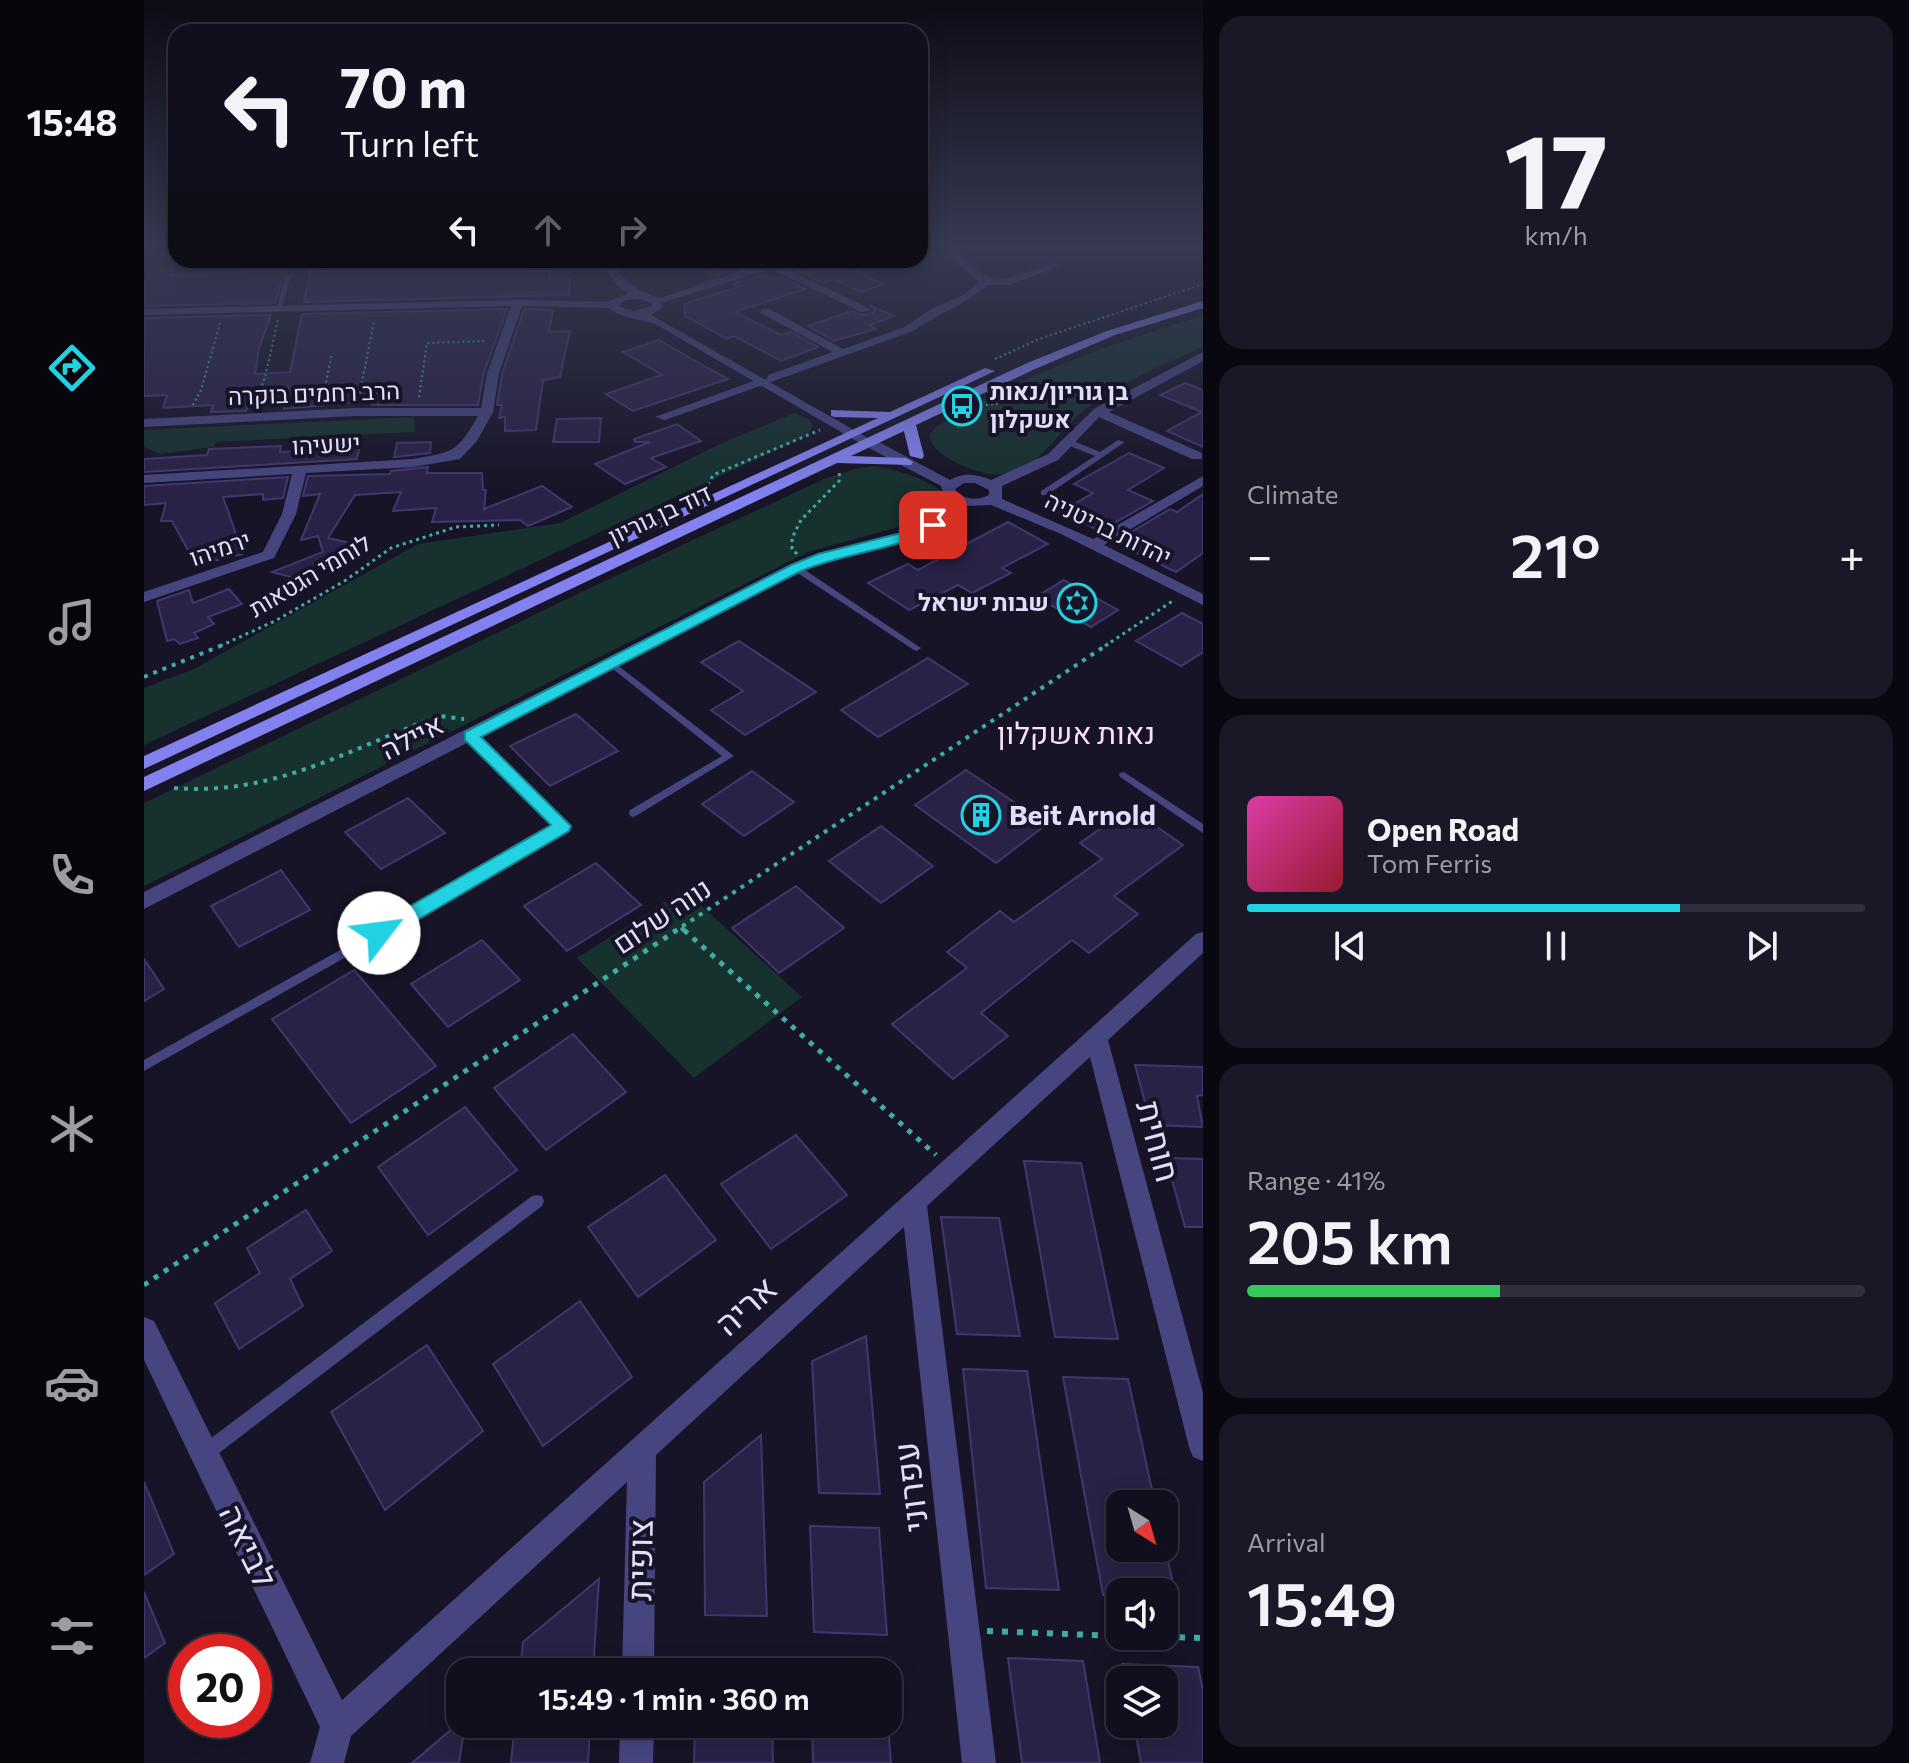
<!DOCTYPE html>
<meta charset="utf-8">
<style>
:root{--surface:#110f1d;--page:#1a1826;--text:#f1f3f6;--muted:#9c9ca4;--line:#302f3b;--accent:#22d2e2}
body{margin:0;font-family:Commissioner,Heebo,sans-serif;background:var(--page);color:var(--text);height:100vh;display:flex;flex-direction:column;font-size:30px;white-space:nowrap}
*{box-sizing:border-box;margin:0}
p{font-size:26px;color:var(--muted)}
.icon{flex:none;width:44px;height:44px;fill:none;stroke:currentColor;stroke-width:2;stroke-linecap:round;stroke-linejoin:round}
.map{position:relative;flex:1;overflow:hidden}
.sheet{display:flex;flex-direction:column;gap:16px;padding:16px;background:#090810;width:706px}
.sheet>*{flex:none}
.hud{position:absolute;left:24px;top:24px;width:760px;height:244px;border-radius:24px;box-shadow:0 4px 20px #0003,0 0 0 2px var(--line);background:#110f1d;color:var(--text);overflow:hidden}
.needle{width:52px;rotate:143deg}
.fabs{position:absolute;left:962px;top:1490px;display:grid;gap:16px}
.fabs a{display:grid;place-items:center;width:72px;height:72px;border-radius:16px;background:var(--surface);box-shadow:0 4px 20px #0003,0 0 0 2px var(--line);font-size:40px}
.speed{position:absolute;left:24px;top:1634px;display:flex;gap:16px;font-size:40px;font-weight:700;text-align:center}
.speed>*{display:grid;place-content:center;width:104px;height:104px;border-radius:50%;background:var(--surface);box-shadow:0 4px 20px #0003,0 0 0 2px var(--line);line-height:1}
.speed .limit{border:12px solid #d22;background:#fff;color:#111}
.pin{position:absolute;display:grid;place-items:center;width:68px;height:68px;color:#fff;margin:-34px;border-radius:16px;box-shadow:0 4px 12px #0006}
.me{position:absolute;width:88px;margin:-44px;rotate:60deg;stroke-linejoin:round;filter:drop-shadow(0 0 6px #0008)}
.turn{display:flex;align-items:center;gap:28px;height:168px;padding:0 40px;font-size:36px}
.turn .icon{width:104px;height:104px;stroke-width:2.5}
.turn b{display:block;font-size:56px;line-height:68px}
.lanes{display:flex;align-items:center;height:76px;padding:0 40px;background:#0003;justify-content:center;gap:40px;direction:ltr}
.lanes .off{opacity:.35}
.big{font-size:60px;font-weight:600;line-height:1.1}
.sheet .tile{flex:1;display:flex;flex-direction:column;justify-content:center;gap:12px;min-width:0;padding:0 28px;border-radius:24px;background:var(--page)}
.sheet .dial{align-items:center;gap:0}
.dial b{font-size:104px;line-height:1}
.song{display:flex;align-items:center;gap:24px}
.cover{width:96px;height:96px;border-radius:12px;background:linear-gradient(135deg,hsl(320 70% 55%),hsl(350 70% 35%))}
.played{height:8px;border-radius:4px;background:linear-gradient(90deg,var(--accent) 70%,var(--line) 70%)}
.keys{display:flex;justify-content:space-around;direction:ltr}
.heat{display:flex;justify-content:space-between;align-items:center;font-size:44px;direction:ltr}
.charge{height:12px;border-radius:6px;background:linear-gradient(90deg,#34c759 41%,var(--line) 0)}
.trip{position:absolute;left:302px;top:1658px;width:456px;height:80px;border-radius:24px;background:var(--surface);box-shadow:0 4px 20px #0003,0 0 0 2px var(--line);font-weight:600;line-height:80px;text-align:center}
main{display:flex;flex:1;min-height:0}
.tab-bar{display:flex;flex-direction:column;width:144px;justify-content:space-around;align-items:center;background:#07060c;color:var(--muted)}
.tab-bar .icon{width:56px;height:56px}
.tab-bar .selected{color:var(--accent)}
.tab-bar b{font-size:36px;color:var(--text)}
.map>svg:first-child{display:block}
</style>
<main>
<nav class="tab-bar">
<b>15:48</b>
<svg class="icon selected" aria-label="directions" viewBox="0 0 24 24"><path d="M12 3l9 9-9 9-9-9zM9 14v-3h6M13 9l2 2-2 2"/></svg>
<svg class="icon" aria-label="music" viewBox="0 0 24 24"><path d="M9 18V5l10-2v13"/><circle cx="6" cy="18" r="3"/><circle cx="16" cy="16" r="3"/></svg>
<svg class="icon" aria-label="phone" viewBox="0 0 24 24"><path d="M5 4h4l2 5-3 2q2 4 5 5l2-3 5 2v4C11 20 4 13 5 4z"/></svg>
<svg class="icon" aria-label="climate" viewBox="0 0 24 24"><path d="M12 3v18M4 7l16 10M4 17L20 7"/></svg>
<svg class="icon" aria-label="car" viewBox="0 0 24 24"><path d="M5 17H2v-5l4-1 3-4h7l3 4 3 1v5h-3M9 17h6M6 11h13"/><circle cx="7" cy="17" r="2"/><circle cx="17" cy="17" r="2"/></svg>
<svg class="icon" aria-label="filters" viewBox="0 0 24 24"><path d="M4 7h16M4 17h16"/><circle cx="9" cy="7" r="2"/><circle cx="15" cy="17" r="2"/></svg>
</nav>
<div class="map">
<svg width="1059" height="1763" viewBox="0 0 1059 1763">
<rect width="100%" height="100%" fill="#171427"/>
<g fill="#17312f">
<path d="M1059,316V347C1024,362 987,379 955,399C901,432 893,501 815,464C801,457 789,451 785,436L791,428C866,379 973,341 1059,316Z"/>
<path d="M650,413L667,420L669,427L662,436L0,745V688L50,669L274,544L416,523L576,444Z"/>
<path d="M270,417L271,432L72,442L70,447L16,454L0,447V430Z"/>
<path d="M731,466C761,472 785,479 809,500L802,510L784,519L664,552L0,886V803L446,588L680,479L714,468Z"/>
<path d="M540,890L658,997L550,1078L433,958Z"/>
</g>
<g fill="#292246" stroke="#41376f" stroke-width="2">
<path d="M102,260H143L131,303L0,306V283L8,271L29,270L27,275L100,273Z"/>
<path d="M201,260H268V264L281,269H317L318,260H389L386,270H407L405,279H426L425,295L160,302L168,266L178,270L199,269Z"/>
<path d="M540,260H590L601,266L572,276Z"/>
<path d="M688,260L740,284L717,292L690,279L679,283L654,271Z"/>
<path d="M619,275L629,279L637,277L661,289L591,312L637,335L647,332L674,347L637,361L590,336L583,339L541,316L540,304L594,287L589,284Z"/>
<path d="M725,305L750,316L725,325L732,329L690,341L664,326L708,311L719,315L729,313L731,309Z"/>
<path d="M363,309L340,372L334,405H228V401L140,409L145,387L109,390L102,411L67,412L69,405L19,408L23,395L0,396V318L127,315L115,348L111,374L146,372L158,314Z"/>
<path d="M380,309L409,310L405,332L426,331L416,377L399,380L392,430L361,431V417L355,418L358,405H353L358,374Z"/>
<path d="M515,340L555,363L584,379L489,411L462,394L518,375L479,352Z"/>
<path d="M1041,383L1059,390V447L1023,431L1058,412L1016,395Z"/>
<path d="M457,418L455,442H409L413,419Z"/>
<path d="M533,424L557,441L507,458L522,467L481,484L451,464L506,442H491L490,439Z"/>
<path d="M287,442L286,453L250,457L253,443Z"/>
<path d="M216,444L213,459L0,472V459L63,455L65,449L137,446L136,452L182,450L183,445Z"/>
<path d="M985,453L1020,468L984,490L1009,501L956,531L916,512L949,493L930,484Z"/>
<path d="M284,467L283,473H338L339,490H342L340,509L398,486L428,507L384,526L376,520L288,522L292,508L249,511L257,492L211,495L184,538L207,543L183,563L181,557L158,580L128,572L179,552L174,536L157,540L176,494L159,496L164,476L246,474L247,471Z"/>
<path d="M144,477L139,498L119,500V494L79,497L99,554L52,565L28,521H17L22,503L0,505V486Z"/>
<path d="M1059,494V553L1032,572L980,547L983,545L974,540L1026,509L1033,512Z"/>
<path d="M864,522L904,544L858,568L867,573L828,593L814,585L765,610L724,583L764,564L774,570Z"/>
<path d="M920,580L974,610L947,627L892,597Z"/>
<path d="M85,589L98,604L64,617L70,624L50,633L54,638L36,644L30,639L23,641L13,601L45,590L49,603Z"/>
<path d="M1038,613L1059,624V652L1037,666L992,641Z"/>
<path d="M595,641L672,692L601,735L567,710L599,691L557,662Z"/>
<path d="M784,658L824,684L734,737L697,710Z"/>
<path d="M432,714L474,751L406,786L366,746Z"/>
<path d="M822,770L903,824L852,863L771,805Z"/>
<path d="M608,771L650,802L600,836L558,804Z"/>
<path d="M264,798L301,833L237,869L201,832Z"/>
<path d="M986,808L1039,845L970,896L994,914L945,953L928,940L837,1013L864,1036L809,1079L748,1024L823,968L803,952L856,911L870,922L958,859L936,843Z"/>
<path d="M737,826L789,866L737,903L685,861Z"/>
<path d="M452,863L497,905L423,951L380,906Z"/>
<path d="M137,870L166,910L95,947L67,906Z"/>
<path d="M652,886L700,928L635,973L588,928Z"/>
<path d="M338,940L376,980L304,1027L267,984Z"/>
<path d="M0,959L20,989L0,1001Z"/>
<path d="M210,970L292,1066L207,1123L128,1019Z"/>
<path d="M429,1034L482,1092L402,1150L350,1088Z"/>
<path d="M991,1065L1059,1067V1095L1053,1096L1059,1127L1007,1125Z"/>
<path d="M321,1107L373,1170L284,1235L234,1167Z"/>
<path d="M652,1135L703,1195L627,1249L577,1184Z"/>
<path d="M1022,1158L1059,1159V1227H1041Z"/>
<path d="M880,1161L937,1163L974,1339L911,1337Z"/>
<path d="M521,1175L572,1240L494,1297L444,1227Z"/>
<path d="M162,1210L188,1251L146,1279L159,1306L95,1349L71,1303L116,1273L103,1248Z"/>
<path d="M797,1217L855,1218L876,1336L813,1334Z"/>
<path d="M436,1301L488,1377L399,1446L349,1364Z"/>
<path d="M722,1336L736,1494L675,1493L668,1361Z"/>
<path d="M283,1345L339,1431L241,1510L187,1412Z"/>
<path d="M819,1369L883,1371L915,1590L842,1588Z"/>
<path d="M919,1377L984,1379L1011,1504H976V1548H1021L1031,1592L959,1595Z"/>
<path d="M617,1435L623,1616L561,1615L560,1482Z"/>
<path d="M0,1482L30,1554L0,1575Z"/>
<path d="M666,1526L735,1528L743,1635L670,1632Z"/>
<path d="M455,1579L449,1672H376L379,1642Z"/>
<path d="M0,1592L21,1643L0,1658Z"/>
<path d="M864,1658L939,1661L956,1763H878Z"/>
<path d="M978,1664L1054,1667L1059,1690V1763H997L990,1724H1020V1680H981Z"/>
<path d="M316,1722L321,1724L315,1763H268Z"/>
<path d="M371,1724H446L444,1763H367Z"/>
<path d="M551,1724H628L629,1763H550Z"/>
<path d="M668,1724H744L747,1763H669Z"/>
</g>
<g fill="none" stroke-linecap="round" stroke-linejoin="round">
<g stroke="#40ada4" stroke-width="2" stroke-dasharray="2 3" stroke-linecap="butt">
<path d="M851,359L895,339L1059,284"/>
<path d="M275,397L283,343L343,341"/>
<path d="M215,398L230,321"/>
<path d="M178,402L188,353"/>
<path d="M111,404L121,377L134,320"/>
<path d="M49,405L57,390L76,323"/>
<path d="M842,405L928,394L952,397"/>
</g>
<g stroke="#40ada4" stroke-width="3" stroke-dasharray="3 4" stroke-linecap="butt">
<path d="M564,485L569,475L676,430"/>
<path d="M653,554L648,549V538L657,520L696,480L695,472"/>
<path d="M76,646L131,621L202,580L247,548L312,527L355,525"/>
<path d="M961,646L1030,600"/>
</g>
<g stroke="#40ada4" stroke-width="4" stroke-dasharray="4 6" stroke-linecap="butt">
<path d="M0,677L81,644"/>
<path d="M30,788C131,796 204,749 295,716L320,719"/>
<path d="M537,928L542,932"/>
<path d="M530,932L964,644"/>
</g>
<g stroke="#40ada4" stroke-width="5" stroke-dasharray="5 7" stroke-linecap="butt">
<path d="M540,930L792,1155"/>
<path d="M0,1285L533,930"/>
</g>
<g stroke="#40ada4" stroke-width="6" stroke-dasharray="6 9" stroke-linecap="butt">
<path d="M843,1631L976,1636"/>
<path d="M990,1636L1059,1638"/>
</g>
<g fill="#464580" fill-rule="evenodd">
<path d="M144,274L147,276L137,310L132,311L141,276Z"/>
<path d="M921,440H927L956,452L974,440L981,442L903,495H897V491L951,456L921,444Z"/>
<path d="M649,566H655L777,648L773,651L770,650L649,570Z"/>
<path d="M467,660L590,756L490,817L486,816L485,813L486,810L578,756L464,665L462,663Z"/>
<path d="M326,733L329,734L423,826L422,829L239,936H231L229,933L231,930L411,825L323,738L321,736L323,734Z"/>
<path d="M980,772L1059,824V833L976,777L975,775L976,773Z"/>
<path d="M205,945L209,947L211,950L209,953L0,1071V1060Z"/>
<path d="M393,1195L398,1196L400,1201L398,1206L66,1460L60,1462L54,1460L52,1454L54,1448L388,1196Z"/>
</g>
<g fill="#464580" fill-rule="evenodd">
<path d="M798,245H808C851,295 856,279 911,263L916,266L866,285H843C822,305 793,314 769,331L521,420L511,417L615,379H623L624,375L689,352L617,313V309H625L699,349L761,327L787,309L821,294L835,281L814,264Z"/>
<path d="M650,260L637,266L728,310L718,312L627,269L517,303L508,301L621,262Z"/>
<path d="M374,300L468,302L473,305L468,308L378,306L355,373L349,412L333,441L316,459L269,467L162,473L152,514L130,558L0,602V592L119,552L138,514L148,474L0,483V475L269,459C310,452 313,452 334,416H211L0,427V419L211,408H337L343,373L367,306L0,315V309Z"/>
<path d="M1059,352V361L965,412L1058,453V459H1048L955,417L914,460L858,486V499L949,539L1059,476V486L960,545L1059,594V605L917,534L847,505L821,506L779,536L684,560L657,571L0,909V892L647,565L674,554L769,530L809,502L800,496L797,486L721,446V440H731L806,480C819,472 834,474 847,480L904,454L950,409ZM820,483H831L845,490V495C833,501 818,500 811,489Z"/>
<path d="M1059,932V953L964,1040L1059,1393V1461L1049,1457L1045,1447L946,1057L783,1206L852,1763H818L760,1227L512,1455L510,1672H478L483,1482L207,1736L200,1763H166L176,1727L0,1360V1317L10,1321L198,1700L1052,934Z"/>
<path d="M476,1724H510L509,1763H475Z"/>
</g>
<path fill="#464580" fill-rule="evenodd" d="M455,260H465C481,281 492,291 517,299L518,308L507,315L733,443L721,446L513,325C497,318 476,319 464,307L465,301L484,294L473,285ZM496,299L508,303V306L490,311L474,306L482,300Z"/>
<g fill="#8281ef" fill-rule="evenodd">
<path d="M1059,301V308L971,335L891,369L772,425L780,456L778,459L766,456L760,431L707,456L762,458L769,462L767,465L693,463L0,791V777L883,363L963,331Z"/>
<path d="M841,368L851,371L0,769V756L734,418L691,417L687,416V410L746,412Z"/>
</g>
</g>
<linearGradient id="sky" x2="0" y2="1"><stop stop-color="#0d0b15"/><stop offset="0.5" stop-color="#363a52"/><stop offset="1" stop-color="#363a52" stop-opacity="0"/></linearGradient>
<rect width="1059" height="492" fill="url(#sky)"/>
<path fill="#22d2e2" stroke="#168893" stroke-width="2" d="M789,521L793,522V528C751,550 701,553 657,571L337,737L427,826L425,831L241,939H228L225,933L228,928L407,825L321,740V732L647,565L674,554L769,530Z"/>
<defs>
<g id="bus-ring" transform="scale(2)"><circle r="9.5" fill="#171427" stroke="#22d2e2" stroke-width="1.5"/><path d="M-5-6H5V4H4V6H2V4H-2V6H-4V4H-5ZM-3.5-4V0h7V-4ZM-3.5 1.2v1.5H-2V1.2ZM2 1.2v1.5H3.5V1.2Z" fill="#22d2e2"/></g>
<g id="synagogue-ring" transform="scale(2)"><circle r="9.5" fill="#171427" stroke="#22d2e2" stroke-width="1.5"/><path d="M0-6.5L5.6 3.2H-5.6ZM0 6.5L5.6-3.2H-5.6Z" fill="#22d2e2"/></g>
<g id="building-ring" transform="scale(2)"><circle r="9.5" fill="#171427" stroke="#22d2e2" stroke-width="1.5"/><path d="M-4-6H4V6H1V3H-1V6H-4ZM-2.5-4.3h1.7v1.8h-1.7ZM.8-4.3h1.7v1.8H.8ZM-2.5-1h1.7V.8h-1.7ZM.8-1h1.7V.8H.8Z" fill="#22d2e2"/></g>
</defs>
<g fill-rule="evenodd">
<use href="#bus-ring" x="818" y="406"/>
<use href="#synagogue-ring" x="933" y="603"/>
<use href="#building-ring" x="837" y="815"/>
</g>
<g text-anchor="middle" stroke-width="8" stroke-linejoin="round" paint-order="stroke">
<g font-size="24" font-weight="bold" fill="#e1defb" stroke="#171427" text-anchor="start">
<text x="846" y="400">בן גוריון/נאות<tspan x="846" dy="28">אשקלון</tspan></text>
<text x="905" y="611" text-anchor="end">שבות ישראל</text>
</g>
<g font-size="24" fill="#e1defb" stroke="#171427">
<text transform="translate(170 394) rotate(-2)" y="8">הרב רחמים בוקרה</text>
<text transform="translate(182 445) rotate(-3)" y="8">ישעיהו</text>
<text transform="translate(516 515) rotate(-25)" y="8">דוד בן גוריון</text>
<text transform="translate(964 529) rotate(26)" y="8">יהדות בריטניה</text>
<text transform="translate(76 549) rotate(-19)" y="8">ירמיהו</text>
<text transform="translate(166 576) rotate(-31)" y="8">לוחמי הגטאות</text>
</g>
<g font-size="28" fill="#e1defb" stroke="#171427">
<text transform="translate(268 737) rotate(-27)" y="10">איילה</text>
<text transform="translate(518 916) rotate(-34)" y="10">נווה שלום</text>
</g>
<g font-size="28" font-weight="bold" fill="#e1defb" stroke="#171427" text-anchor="start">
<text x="865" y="825">Beit Arnold</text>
</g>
<g font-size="30" fill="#fbe0f2" stroke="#171427">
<text x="932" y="744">נאות אשקלון</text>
</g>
<g font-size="34" fill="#e1defb" stroke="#171427">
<text transform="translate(1014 1141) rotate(75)" y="12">חוחית</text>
<text transform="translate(602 1306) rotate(-42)" y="12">אריה</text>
<text transform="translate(767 1487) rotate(-97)" y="12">עפרוני</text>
<text transform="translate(104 1546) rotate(64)" y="12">לביאה</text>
<text transform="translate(496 1560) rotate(-89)" y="12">צופית</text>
</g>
</g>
</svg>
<div class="fabs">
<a><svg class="needle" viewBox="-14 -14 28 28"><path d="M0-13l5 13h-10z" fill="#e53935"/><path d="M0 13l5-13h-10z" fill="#9c9ca4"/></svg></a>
<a><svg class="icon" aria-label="sound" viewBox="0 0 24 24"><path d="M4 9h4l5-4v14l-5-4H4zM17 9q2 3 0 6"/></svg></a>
<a><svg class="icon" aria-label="layers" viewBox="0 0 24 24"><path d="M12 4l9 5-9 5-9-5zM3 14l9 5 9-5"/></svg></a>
</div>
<div class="speed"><div class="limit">20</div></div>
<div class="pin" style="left:789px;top:525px;background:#d93025"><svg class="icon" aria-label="arrive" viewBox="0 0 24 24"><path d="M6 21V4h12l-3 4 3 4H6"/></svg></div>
<svg class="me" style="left:235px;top:933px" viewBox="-20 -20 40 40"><circle r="19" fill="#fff"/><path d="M0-13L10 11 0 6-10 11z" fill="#22d2e2"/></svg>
<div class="trip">15:49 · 1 min · 360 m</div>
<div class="hud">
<div class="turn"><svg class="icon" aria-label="left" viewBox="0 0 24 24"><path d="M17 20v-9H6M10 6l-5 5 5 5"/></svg><div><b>70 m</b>Turn left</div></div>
<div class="lanes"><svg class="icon" aria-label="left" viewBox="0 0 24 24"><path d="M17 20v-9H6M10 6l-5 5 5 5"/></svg><svg class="icon off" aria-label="ahead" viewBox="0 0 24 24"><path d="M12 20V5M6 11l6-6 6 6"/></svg><svg class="icon off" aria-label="right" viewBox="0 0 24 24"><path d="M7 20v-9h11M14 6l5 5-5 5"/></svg></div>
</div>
</div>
<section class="sheet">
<div class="tile dial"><b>17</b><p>km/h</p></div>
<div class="tile"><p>Climate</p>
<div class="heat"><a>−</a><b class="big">21°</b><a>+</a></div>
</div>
<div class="tile">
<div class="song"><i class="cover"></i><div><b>Open Road</b><p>Tom Ferris</p></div></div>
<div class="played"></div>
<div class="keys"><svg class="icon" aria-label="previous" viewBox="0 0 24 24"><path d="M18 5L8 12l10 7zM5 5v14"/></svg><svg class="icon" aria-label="pause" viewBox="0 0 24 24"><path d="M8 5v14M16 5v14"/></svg><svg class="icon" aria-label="next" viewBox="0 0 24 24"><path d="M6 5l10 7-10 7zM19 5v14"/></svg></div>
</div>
<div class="tile"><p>Range · 41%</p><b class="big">205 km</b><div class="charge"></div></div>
<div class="tile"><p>Arrival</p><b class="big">15:49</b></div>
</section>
</main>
